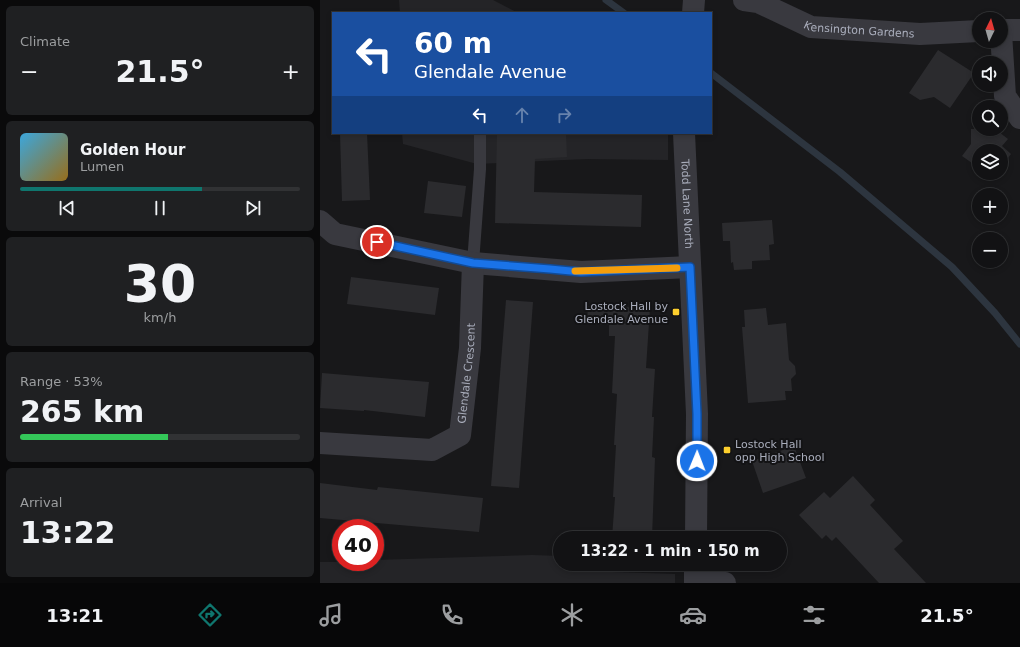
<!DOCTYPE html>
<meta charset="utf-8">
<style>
:root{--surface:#121214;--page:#1f2022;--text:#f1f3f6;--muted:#9c9ea0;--line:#313234;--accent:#0f766e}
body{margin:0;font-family:"DejaVu Sans",sans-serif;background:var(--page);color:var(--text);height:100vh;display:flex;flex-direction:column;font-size:15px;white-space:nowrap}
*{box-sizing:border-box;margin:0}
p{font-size:13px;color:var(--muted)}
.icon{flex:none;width:22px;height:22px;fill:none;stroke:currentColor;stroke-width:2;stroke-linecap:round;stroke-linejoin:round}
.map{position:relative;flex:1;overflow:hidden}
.details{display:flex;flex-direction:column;gap:6px;padding:6px;background:#0a0a0b;width:320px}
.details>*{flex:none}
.top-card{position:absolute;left:12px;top:12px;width:380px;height:122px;border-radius:0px;box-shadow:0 2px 6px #0003,0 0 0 1px var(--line);background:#1a4fa0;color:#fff;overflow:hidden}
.needle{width:26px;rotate:5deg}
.buttons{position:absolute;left:652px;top:12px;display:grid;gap:8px}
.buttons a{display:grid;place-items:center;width:36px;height:36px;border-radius:50%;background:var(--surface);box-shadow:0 2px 6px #0003,0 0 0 1px var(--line);font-size:20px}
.speed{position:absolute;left:12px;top:519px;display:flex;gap:8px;font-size:20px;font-weight:700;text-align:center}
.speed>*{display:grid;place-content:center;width:52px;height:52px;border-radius:50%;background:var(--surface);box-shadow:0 2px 6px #0003,0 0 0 1px var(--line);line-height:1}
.speed .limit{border:6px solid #d22;background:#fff;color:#111}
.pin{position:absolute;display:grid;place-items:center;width:34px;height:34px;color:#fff;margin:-17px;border:2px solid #fff;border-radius:50%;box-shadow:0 1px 4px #0007}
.me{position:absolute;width:44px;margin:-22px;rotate:1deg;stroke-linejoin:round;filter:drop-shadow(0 0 3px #0008)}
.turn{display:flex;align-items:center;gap:14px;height:84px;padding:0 16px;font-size:18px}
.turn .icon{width:52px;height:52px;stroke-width:2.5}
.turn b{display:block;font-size:28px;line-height:34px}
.lanes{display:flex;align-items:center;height:38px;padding:0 16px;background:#0003;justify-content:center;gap:20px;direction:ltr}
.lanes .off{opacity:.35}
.big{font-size:30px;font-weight:600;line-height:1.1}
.details .widget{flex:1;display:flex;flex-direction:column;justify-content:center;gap:6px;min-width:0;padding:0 14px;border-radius:6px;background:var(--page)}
.details .dial{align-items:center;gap:0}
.dial b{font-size:52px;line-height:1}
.song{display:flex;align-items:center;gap:12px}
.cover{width:48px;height:48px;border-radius:6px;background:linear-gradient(135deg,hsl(200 70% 55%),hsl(40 70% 35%))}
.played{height:4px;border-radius:2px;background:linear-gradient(90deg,var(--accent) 65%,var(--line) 65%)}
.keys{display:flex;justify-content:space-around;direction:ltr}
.heat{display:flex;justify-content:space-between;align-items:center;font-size:22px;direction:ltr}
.charge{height:6px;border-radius:3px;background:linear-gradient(90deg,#34c759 53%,var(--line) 0)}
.trip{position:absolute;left:233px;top:531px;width:234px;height:40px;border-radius:20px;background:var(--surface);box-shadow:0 2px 6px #0003,0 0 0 1px var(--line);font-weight:600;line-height:40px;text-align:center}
.menu{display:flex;height:64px;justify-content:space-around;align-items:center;background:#070708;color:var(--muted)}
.menu .icon{width:28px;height:28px}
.menu .on{color:var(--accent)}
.menu b{font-size:18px;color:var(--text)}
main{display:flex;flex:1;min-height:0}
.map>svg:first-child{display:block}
</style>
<main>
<section class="details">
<div class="widget"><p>Climate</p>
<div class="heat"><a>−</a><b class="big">21.5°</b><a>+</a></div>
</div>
<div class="widget">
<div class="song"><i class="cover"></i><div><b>Golden Hour</b><p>Lumen</p></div></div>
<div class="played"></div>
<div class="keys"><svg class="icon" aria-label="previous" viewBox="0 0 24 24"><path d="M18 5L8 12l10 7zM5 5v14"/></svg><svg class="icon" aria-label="pause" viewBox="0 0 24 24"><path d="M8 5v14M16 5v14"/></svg><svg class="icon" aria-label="next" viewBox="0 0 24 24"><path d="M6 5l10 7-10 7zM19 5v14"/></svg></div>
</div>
<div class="widget dial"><b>30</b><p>km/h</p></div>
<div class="widget"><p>Range · 53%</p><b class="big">265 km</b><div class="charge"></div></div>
<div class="widget"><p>Arrival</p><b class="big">13:22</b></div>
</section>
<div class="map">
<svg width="700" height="583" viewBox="0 0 700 583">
<rect width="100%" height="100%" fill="#18181a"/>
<g fill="#242427">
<path d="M79,0H173L198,13H80Z"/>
<path d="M82,133H348V160L267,159L157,164L83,144Z"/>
<path d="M212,555L240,556V564H263L262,571L355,574V583H0V562H55V560Z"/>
</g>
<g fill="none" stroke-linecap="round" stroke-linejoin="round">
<g stroke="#2d353f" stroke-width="7">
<path d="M286,0L304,13"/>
<path d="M391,73L520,172L632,267L675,313L700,344"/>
</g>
</g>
<g fill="#2b2b2e">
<path d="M618,50L654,73L630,108L614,97L600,100L589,93Z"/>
<path d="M651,129H675L688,139L682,146L691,154L681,167V151H659V168L642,156L651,144Z"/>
<path d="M20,133H47L50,200L22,201Z"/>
<path d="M177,133H246L247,157L215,159L214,192L322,195L321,227L175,223Z"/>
<path d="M108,181L146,186L142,217L104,213Z"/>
<path d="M452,220L454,244L449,245L450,260L432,261V269L414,270L413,262L411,263L410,241H403L402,223Z"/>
<path d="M31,277L119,288L115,315L27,304Z"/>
<path d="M186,300L213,302L199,488L171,486Z"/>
<path d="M268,306L330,308L326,368L335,369L332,417H334L332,457L335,458L332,538H292L295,497H293L296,445H294L297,394L292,393L295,336H289V325L267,324Z"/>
<path d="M446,308L448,325L466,323L469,360L475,366L476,374L471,379L472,391H465L466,400L428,403L422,327H425L424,310Z"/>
<path d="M2,373L109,382L105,417L44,410V411L0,408Z"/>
<path d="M474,446L486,478L443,493L432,461Z"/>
<path d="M533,476L555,500L550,505L583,541L574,549L606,583H559L516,537L512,541L506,535L502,539L479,515L504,492L510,498Z"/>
<path d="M0,483L57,490L58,487L163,498L159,532L0,518Z"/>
</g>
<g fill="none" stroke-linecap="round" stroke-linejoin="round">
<path stroke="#39393f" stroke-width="12" d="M153,263L160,169V133"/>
<g stroke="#39393f" stroke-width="22">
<path id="s1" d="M424,0L438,2L491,27L600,34L659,31"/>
<path d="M681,30H700"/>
<path d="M681,33L685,96L700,118"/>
<path d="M0,221L15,234L153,263L261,272L370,267"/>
<path id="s2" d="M0,443L112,450L140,435L150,348L153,263"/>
<path d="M375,582L405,583"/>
</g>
<g stroke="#39393f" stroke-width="22">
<path d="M373,13L374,0"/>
<path id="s3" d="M364,133L377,414L376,538"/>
<path d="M375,583V564"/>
</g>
</g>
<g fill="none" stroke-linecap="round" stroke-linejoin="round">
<g stroke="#114b97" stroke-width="10">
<path id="route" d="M57,242L153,263L230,269L261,272L370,267L377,414V461"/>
</g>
<use href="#route" stroke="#1a73e8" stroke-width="7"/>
<path stroke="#f59e0b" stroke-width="7" d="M255,271L357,268"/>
</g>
<g fill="#fdcf2d" stroke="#131315" stroke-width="1.5">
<rect x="352" y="308" width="8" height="8" rx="2"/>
<rect x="403" y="446" width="8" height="8" rx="2"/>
</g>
<g text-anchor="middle" stroke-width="4" stroke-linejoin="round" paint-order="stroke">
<g font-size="11" fill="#a9adbb" stroke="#131315">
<text dy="4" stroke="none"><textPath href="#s1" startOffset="121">Kensington Gardens</textPath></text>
<text dy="4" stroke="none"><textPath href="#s3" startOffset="71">Todd Lane North</textPath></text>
<text dy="4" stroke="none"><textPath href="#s2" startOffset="206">Glendale Crescent</textPath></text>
</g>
<g font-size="11" fill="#a9adbb" stroke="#131315" text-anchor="end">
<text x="348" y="310">Lostock Hall by<tspan x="348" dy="13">Glendale Avenue</tspan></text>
<text x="415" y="448" text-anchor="start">Lostock Hall<tspan x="415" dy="13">opp High School</tspan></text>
</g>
</g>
</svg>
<div class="buttons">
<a><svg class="needle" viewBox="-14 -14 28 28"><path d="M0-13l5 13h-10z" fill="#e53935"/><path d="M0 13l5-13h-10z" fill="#9c9ea0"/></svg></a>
<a><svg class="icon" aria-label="sound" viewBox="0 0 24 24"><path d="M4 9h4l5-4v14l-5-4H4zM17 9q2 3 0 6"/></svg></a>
<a><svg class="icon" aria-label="search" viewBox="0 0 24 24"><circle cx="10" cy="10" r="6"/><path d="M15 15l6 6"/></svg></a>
<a><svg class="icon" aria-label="layers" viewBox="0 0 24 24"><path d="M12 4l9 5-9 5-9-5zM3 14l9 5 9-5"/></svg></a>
<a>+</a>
<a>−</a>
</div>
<div class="speed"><div class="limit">40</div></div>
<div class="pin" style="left:57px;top:242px;background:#d93025"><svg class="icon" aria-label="arrive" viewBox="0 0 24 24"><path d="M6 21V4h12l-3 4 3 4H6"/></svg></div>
<svg class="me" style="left:377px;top:461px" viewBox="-20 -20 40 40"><circle r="17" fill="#1a73e8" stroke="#fff" stroke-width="3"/><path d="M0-11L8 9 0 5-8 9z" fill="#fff"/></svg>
<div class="trip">13:22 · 1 min · 150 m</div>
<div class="top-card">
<div class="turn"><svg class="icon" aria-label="left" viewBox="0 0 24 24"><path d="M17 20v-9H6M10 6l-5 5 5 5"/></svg><div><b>60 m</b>Glendale Avenue</div></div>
<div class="lanes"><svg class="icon" aria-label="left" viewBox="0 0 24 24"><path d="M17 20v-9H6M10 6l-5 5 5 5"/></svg><svg class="icon off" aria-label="ahead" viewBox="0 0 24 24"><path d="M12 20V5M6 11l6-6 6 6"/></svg><svg class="icon off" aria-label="right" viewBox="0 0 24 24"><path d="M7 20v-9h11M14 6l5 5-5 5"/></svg></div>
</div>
</div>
</main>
<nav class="menu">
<b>13:21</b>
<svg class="icon on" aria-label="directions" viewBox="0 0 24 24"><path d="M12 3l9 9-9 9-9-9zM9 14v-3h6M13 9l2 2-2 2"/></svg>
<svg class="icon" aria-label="music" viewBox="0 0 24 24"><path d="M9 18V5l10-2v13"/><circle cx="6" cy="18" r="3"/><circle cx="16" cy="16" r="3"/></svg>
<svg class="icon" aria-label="phone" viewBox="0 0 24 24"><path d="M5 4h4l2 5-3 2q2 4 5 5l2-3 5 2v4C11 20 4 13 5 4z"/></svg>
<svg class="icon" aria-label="climate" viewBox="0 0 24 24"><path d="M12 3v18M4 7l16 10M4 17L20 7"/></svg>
<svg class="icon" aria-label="car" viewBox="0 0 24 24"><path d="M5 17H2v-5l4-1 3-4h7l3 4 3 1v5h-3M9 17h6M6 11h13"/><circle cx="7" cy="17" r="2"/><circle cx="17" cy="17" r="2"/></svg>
<svg class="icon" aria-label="filters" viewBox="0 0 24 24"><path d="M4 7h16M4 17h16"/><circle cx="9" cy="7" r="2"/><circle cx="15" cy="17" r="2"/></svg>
<b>21.5°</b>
</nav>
